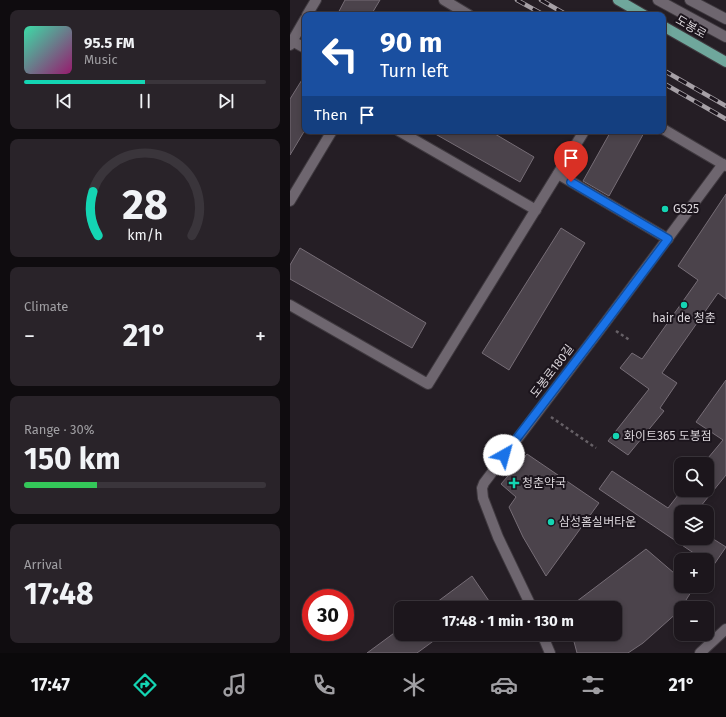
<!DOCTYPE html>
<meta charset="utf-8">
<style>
:root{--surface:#1c161c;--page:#292329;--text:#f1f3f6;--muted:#a09fa3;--line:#3a353b;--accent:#14d5b3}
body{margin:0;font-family:"Fira Sans","Noto Sans KR",sans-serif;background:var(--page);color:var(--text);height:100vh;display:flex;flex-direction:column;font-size:15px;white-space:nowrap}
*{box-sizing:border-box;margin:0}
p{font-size:13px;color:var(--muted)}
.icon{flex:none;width:22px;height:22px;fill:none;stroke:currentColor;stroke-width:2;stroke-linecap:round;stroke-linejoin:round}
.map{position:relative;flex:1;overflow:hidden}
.panel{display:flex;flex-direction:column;gap:10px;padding:10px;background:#0f0c0f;width:290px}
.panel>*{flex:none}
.guide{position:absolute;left:12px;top:12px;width:364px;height:122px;border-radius:8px;box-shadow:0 2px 6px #0003,0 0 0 1px var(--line);background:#1a4fa0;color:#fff;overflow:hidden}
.controls{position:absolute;left:384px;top:457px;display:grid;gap:8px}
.controls a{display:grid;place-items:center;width:40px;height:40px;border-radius:8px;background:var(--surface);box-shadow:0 2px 6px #0003,0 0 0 1px var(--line);font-size:20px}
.speed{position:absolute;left:12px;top:589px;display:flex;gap:8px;font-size:20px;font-weight:700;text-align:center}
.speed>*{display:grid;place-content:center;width:52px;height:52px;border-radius:50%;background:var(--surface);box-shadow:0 2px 6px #0003,0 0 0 1px var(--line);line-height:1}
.speed .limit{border:6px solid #d22;background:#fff;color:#111}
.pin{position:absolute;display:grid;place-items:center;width:34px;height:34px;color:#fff;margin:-41px -17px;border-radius:50% 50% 50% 0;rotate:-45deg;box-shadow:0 0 4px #0007}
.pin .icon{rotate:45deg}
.me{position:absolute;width:44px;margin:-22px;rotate:38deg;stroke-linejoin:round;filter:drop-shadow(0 0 3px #0008)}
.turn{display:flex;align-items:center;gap:14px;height:84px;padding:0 12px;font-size:18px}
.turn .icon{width:52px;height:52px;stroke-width:2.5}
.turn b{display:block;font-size:28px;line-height:34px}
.then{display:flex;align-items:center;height:38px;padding:0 12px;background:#0003;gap:8px;font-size:15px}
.big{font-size:30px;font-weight:700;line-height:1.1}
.panel .tile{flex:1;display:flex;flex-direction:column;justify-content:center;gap:6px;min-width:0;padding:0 14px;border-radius:8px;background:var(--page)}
.panel .dial{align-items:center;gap:0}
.dial svg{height:104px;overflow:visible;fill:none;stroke:var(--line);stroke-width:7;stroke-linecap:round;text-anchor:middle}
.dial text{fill:var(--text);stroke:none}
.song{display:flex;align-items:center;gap:12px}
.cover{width:48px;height:48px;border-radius:6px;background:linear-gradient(135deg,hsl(160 70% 55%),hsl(320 70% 35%))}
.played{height:4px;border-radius:2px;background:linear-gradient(90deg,var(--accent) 50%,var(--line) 50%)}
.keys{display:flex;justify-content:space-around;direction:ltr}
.heat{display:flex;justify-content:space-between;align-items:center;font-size:22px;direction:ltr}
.charge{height:6px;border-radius:3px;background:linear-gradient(90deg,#34c759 30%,var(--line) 0)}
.trip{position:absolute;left:104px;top:601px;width:228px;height:40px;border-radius:8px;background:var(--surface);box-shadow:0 2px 6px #0003,0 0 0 1px var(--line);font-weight:700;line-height:40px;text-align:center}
.tab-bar{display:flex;height:64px;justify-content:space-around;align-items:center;background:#0b090b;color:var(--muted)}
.tab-bar .icon{width:28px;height:28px}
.tab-bar .on{color:var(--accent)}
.tab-bar b{font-size:18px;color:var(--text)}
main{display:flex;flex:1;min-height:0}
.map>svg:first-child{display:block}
</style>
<main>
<section class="panel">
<div class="tile">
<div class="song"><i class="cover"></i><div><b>95.5 FM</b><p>Music</p></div></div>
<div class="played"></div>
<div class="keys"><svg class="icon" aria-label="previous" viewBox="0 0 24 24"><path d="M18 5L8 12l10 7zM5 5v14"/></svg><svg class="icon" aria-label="pause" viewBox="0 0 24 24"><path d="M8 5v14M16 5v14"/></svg><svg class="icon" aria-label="next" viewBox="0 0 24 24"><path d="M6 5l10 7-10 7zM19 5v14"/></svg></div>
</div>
<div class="tile dial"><svg viewBox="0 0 100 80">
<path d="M14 69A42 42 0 1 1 86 69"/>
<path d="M14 69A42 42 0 0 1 10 35" stroke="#14d5b3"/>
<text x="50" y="56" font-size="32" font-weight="700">28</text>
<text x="50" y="72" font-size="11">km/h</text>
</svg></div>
<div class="tile"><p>Climate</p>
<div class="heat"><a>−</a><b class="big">21°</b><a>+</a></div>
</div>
<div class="tile"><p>Range · 30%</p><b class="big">150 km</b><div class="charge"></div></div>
<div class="tile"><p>Arrival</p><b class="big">17:48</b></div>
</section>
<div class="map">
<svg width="436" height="653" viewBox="0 0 436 653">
<rect width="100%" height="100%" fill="#251e25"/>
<g fill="#4b434b" stroke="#766d76">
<path d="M55,0H90L81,15H47Z"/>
<path d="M15,75V130L0,155V99Z"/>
<path d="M140,131H200L244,157L230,182Z"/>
<path d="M321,131H355L319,196L293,181Z"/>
<path d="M436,194V299L428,293L372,373L387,383L370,408L374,411L338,455L318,441L359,389L330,368L342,353L352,359L408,280L388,266Z"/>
<path d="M271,228L295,243L219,370L192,353Z"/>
<path d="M10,248L136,323L122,348L0,279V265Z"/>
<path d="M436,380V475L406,512H391V538H417V535L436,547L423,566L417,562V560H414L309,489L322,471L378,508L392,490H417V464H413L433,440L406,422Z"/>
<path d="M237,454L309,503L256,576L233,537L219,507L226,497L211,484Z"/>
<path d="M356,549L391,579V586H399L403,589L389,611L353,643L338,653H287L282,634H325V608H278Z"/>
<path d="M182,576L199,601L189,608H139Z"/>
<path d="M111,628V634H153L127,653H77Z"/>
</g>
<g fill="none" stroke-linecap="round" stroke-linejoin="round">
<g stroke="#3f393f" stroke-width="12">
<g id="minor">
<path d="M154,0L179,15"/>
<path d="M368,0L436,37"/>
<path d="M400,0L436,19"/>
<path d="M17,15L26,0"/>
<path d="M2,41L15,48"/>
<path d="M0,45L15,19"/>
<path d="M373,129L436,166"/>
<path d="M109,131L246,210"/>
<path d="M268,174L378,239"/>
<path d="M0,201L42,131"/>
<path d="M0,305L138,384L293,133L290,131"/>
<path d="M242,608L208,537L193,498L192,488L194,483L315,323L433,164"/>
<path d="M252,634L260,653"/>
<path d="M410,653L436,629"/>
</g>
</g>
<g stroke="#3f393f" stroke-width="12">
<g id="major">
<path d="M328,0L354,15"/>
<path d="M373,26L436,62"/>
</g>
</g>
<g stroke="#666066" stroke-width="2.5" stroke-dasharray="3 3" stroke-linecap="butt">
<path d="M326,331L341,341"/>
<path d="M261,417L306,448"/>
</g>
<use href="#minor" stroke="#6e666f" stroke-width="10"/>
<use href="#major" stroke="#6fa79c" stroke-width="10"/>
<g stroke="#a6a0a6" stroke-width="4.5">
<g id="rail">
<path d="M227,0L254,15"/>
<path d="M251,0L277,15"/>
<path d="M373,70L436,106"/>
<path d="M373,83L436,119"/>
</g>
</g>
<use href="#rail" stroke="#1b141c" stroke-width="3" stroke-dasharray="9" stroke-linecap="butt"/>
</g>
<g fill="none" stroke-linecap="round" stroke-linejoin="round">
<g stroke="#114b97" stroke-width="10">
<path id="route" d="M214,455L315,323L378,239L281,182"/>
</g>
<use href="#route" stroke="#1a73e8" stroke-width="7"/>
</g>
<g fill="#14d5b3" stroke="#1b141c" stroke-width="1.5">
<circle cx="375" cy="209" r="4"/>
<circle cx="394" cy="305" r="4"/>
<circle cx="326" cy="436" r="4"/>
<path d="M222 477h4v4h4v4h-4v4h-4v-4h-4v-4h4z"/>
<circle cx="261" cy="522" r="4"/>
</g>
<g text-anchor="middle" stroke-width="4" stroke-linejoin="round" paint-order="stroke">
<g font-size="12" fill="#dad5da" stroke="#1b141c">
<text transform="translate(401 27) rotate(30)" y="4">도봉로</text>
<text transform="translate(262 371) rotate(-53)" y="4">도봉로180길</text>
</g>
<g font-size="12" fill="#dad5da" stroke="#1b141c" text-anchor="start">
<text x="383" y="213">GS25</text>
<text x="394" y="322" text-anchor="middle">hair de 청춘</text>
<text x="334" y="440">화이트365 도봉점</text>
<text x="232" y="487">청춘약국</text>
<text x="269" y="526">삼성홈실버타운</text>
</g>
</g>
</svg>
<div class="controls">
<a><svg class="icon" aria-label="search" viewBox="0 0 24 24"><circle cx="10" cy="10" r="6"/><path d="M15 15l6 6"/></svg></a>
<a><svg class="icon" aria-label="layers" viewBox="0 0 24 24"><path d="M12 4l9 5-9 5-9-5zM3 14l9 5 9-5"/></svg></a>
<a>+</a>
<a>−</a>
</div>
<div class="speed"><div class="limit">30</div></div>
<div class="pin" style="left:281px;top:182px;background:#d93025"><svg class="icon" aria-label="arrive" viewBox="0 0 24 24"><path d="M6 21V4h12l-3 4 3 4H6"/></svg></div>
<svg class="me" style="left:214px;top:455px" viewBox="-20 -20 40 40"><circle r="19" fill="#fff"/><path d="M0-13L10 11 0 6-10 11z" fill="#1a73e8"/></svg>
<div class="trip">17:48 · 1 min · 130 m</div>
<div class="guide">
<div class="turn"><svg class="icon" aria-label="left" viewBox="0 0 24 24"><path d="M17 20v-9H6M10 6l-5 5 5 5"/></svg><div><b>90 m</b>Turn left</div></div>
<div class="then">Then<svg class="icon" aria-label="arrive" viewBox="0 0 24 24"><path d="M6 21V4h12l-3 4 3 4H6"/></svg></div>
</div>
</div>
</main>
<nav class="tab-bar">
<b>17:47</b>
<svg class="icon on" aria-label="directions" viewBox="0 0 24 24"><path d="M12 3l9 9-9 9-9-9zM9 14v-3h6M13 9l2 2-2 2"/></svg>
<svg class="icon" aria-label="music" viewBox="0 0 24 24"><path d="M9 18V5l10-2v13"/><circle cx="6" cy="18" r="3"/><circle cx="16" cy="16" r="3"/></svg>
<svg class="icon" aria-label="phone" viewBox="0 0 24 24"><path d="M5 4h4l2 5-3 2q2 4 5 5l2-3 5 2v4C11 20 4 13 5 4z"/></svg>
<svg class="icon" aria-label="climate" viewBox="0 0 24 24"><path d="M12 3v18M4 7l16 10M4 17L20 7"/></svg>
<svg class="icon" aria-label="car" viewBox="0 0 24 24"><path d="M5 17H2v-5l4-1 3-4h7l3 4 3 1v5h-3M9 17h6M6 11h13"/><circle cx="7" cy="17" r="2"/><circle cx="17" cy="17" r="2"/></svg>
<svg class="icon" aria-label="filters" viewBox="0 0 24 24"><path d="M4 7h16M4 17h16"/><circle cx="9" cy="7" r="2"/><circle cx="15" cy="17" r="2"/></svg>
<b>21°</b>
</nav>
